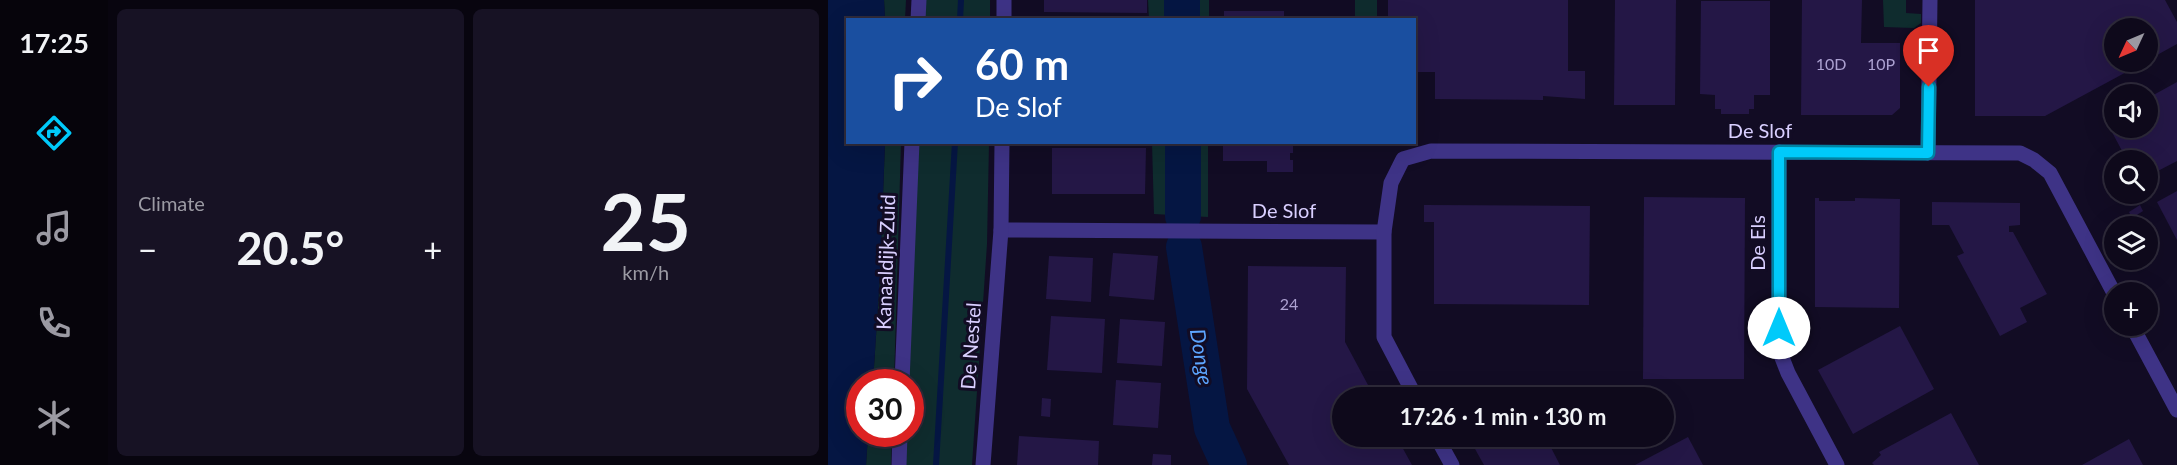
<!DOCTYPE html>
<meta charset="utf-8">
<style>
:root{--surface:#0e091b;--page:#171224;--text:#f1f3f6;--muted:#9b9aa3;--line:#2e2a3a;--accent:#00cafa}
body{margin:0;font-family:Lato,sans-serif;background:var(--page);color:var(--text);height:100vh;display:flex;flex-direction:column;font-size:22px;white-space:nowrap}
*{box-sizing:border-box;margin:0}
p{font-size:20px;color:var(--muted)}
.icon{flex:none;width:33px;height:33px;fill:none;stroke:currentColor;stroke-width:2;stroke-linecap:round;stroke-linejoin:round}
.map{position:relative;flex:1;overflow:hidden}
.sheet{display:flex;flex-direction:column;gap:9px;padding:9px;background:#08050f;width:720px}
.sheet>*{flex:none}
.banner{position:absolute;left:18px;top:18px;width:570px;height:126px;border-radius:0px;box-shadow:0 6px 24px #0002,0 0 0 2px var(--line);background:#1a4fa0;color:#fff;overflow:hidden}
.needle{width:39px;rotate:226deg}
.buttons{position:absolute;left:1276px;top:18px;display:grid;gap:12px}
.buttons a{display:grid;place-items:center;width:54px;height:54px;border-radius:50%;background:var(--surface);box-shadow:0 6px 24px #0002,0 0 0 2px var(--line);font-size:30px}
.speed{position:absolute;left:18px;top:369px;display:flex;gap:12px;font-size:30px;font-weight:700;text-align:center}
.speed>*{display:grid;place-content:center;width:78px;height:78px;border-radius:50%;background:var(--surface);box-shadow:0 6px 24px #0002,0 0 0 2px var(--line);line-height:1}
.speed .limit{border:9px solid #d22;background:#fff;color:#111}
.pin{position:absolute;display:grid;place-items:center;width:51px;height:51px;color:#fff;margin:-62px -26px;border-radius:50% 50% 50% 0;rotate:-45deg;box-shadow:0 0 6px #0007}
.pin .icon{rotate:45deg}
.me{position:absolute;width:66px;margin:-33px;rotate:0deg;stroke-linejoin:round;filter:drop-shadow(0 0 4px #0008)}
.turn{display:flex;align-items:center;gap:21px;height:126px;padding:0 30px;font-size:27px}
.turn .icon{width:78px;height:78px;stroke-width:2.5}
.turn b{display:block;font-size:42px;line-height:51px}
.big{font-size:45px;font-weight:700;line-height:1.1}
.sheet .widget{flex:1;display:flex;flex-direction:column;justify-content:center;gap:9px;min-width:0;padding:0 21px;border-radius:9px;background:var(--page)}
.sheet .dial{align-items:center;gap:0}
.dial b{font-size:78px;line-height:1}
.heat{display:flex;justify-content:space-between;align-items:center;font-size:33px;direction:ltr}
.sheet .tiles{flex:1;display:grid;gap:9px;grid-template-columns:repeat(2,1fr)}
.trip{position:absolute;left:504px;top:387px;width:342px;height:60px;border-radius:30px;background:var(--surface);box-shadow:0 6px 24px #0002,0 0 0 2px var(--line);font-weight:700;line-height:60px;text-align:center}
main{display:flex;flex:1;min-height:0}
.menu{display:flex;flex-direction:column;width:108px;justify-content:space-around;align-items:center;background:#06040b;color:var(--muted)}
.menu .icon{width:42px;height:42px}
.menu .selected{color:var(--accent)}
.menu b{font-size:27px;color:var(--text)}
.map>svg:first-child{display:block}
</style>
<main>
<nav class="menu">
<b>17:25</b>
<svg class="icon selected" aria-label="directions" viewBox="0 0 24 24"><path d="M12 3l9 9-9 9-9-9zM9 14v-3h6M13 9l2 2-2 2"/></svg>
<svg class="icon" aria-label="music" viewBox="0 0 24 24"><path d="M9 18V5l10-2v13"/><circle cx="6" cy="18" r="3"/><circle cx="16" cy="16" r="3"/></svg>
<svg class="icon" aria-label="phone" viewBox="0 0 24 24"><path d="M5 4h4l2 5-3 2q2 4 5 5l2-3 5 2v4C11 20 4 13 5 4z"/></svg>
<svg class="icon" aria-label="climate" viewBox="0 0 24 24"><path d="M12 3v18M4 7l16 10M4 17L20 7"/></svg>
</nav>
<section class="sheet">
<div class="tiles">
<div class="widget"><p>Climate</p>
<div class="heat"><a>−</a><b class="big">20.5°</b><a>+</a></div>
</div>
<div class="widget dial"><b>25</b><p>km/h</p></div>
</div>
</section>
<div class="map">
<svg width="1349" height="465" viewBox="0 0 1349 465">
<rect width="100%" height="100%" fill="#120c24"/>
<g fill="#0f2c2e">
<path d="M56,0H78L77,19H57Z"/>
<path d="M97,0H162V19L96,20Z"/>
<path d="M320,0H381V19H321Z"/>
<rect x="527" y="0" width="22" height="19"/>
<path d="M1055,0H1078V13L1093,14V23L1086,28L1056,27Z"/>
<path d="M57,143H73L66,382H45L52,274Z"/>
<path d="M90,143H161L159,244L144,465H74L75,434H82V382H78Z"/>
<path d="M324,143H380V217L326,214Z"/>
<path d="M40,434H64L63,465H38Z"/>
</g>
<path fill="#051643" d="M0,0H56L57,19L20,20V142L57,143L52,274L45,382H32V434H40L38,465H0Z"/>
<g fill="none" stroke-linecap="round" stroke-linejoin="round">
<g stroke="#051643" stroke-width="6">
<path d="M132,20L133,0"/>
<path d="M108,465L127,142"/>
</g>
<g stroke="#051643" stroke-width="36">
<path d="M354,0V20"/>
<path d="M355,142V216"/>
<path d="M356,247L384,428L401,465"/>
</g>
</g>
<g fill="#241746">
<path d="M216,0H319V13L216,12Z"/>
<path d="M560,0H740V71H757V99L715,96V100L607,99V72H586V20H560Z"/>
<path d="M787,0H848L847,105H786Z"/>
<path d="M974,0H1034L1033,43H1072V108L1064,115H973Z"/>
<path d="M1147,0H1337L1349,22V44L1320,60V28H1287V62H1317L1217,116H1147Z"/>
<path d="M873,1H942V95H926V109H921V114H893V109H887V95L872,94Z"/>
<rect x="396" y="11" width="60" height="9"/>
<path d="M1349,82V161L1326,173L1319,160H1299L1278,121L1287,116V128H1320V98Z"/>
<path d="M395,142H465V153H462V160H465V172H439V161H395Z"/>
<path d="M224,148H318L317,194H224Z"/>
<path d="M1349,191V240L1329,202Z"/>
<path d="M816,197L917,198L916,379H815Z"/>
<path d="M987,198H991V201H1027V198L1072,199L1071,308L987,307Z"/>
<path d="M1104,202L1192,203V225L1181,226V232H1185L1219,294L1192,308L1199,322L1172,336L1129,256L1136,253L1121,225H1104Z"/>
<path d="M596,205L762,206L761,305L606,304V222H596Z"/>
<path d="M1312,205L1315,211L1304,218L1301,212Z"/>
<path d="M285,253L330,256L326,300L281,296Z"/>
<path d="M221,256L265,258L263,302L218,299Z"/>
<path d="M420,266L518,267L517,342L547,398H514V436H568L584,465H461L419,389Z"/>
<path d="M223,316L277,319L274,373L219,370Z"/>
<path d="M292,319L337,322L334,366L289,363Z"/>
<path d="M1072,326L1106,389L1025,434L990,370Z"/>
<path d="M288,380L333,383L330,428L285,425Z"/>
<path d="M214,398L223,399L222,417L213,416Z"/>
<path d="M1123,413L1151,465H1046L1044,463L1053,455L1051,452Z"/>
<path d="M191,436L271,441L270,465H189Z"/>
<path d="M648,436H717L732,465H656L642,440Z"/>
<path d="M860,437L875,465H807Z"/>
<path d="M1301,439L1315,465H1254Z"/>
<path d="M325,454L343,455V465H324Z"/>
</g>
<g fill="none" stroke-linecap="round" stroke-linejoin="round">
<g stroke="#3e3386" stroke-width="15">
<path d="M90,20L91,0"/>
<path d="M176,20V0"/>
<path d="M951,152V350L960,373L1009,465"/>
<path d="M1100,153L1102,0"/>
<path d="M173,230L556,232"/>
<path d="M1304,326L1349,410"/>
<path d="M74,382L84,142"/>
<path d="M588,398L556,337V232L563,183L575,159L603,151L1192,153L1206,160L1222,173L1287,295"/>
<path d="M608,436L624,465"/>
<path d="M71,465L72,434"/>
<path d="M155,465L173,230L174,142"/>
</g>
</g>
<g fill="none" stroke-linecap="round" stroke-linejoin="round">
<g stroke="#0083a2" stroke-width="15">
<path id="route" d="M951,328V152L1100,153L1101,87"/>
</g>
<use href="#route" stroke="#00cafa" stroke-width="10"/>
</g>
<g text-anchor="middle" stroke-width="6" stroke-linejoin="round" paint-order="stroke">
<g font-size="16" fill="#aca1d1">
<text x="1003" y="70">10D</text>
<text x="1053" y="70">10P</text>
<text x="461" y="310">24</text>
</g>
<g font-size="20" fill="#d9cfff" stroke="#120c24">
<text x="932" y="138">De Slof</text>
<text x="456" y="218">De Slof</text>
<text transform="translate(930 243) rotate(-90)" y="7">De Els</text>
<text transform="translate(58 262) rotate(-88)" y="7">Kanaaldijk-Zuid</text>
<text transform="translate(143 346) rotate(-86)" y="7">De Nestel</text>
</g>
<g font-size="21" font-style="italic" fill="#5da5ff" stroke="#120c24">
<text transform="translate(373 357) rotate(81)" y="7">Donge</text>
</g>
</g>
</svg>
<div class="buttons">
<a><svg class="needle" viewBox="-14 -14 28 28"><path d="M0-13l5 13h-10z" fill="#e53935"/><path d="M0 13l5-13h-10z" fill="#9b9aa3"/></svg></a>
<a><svg class="icon" aria-label="sound" viewBox="0 0 24 24"><path d="M4 9h4l5-4v14l-5-4H4zM17 9q2 3 0 6"/></svg></a>
<a><svg class="icon" aria-label="search" viewBox="0 0 24 24"><circle cx="10" cy="10" r="6"/><path d="M15 15l6 6"/></svg></a>
<a><svg class="icon" aria-label="layers" viewBox="0 0 24 24"><path d="M12 4l9 5-9 5-9-5zM3 14l9 5 9-5"/></svg></a>
<a>+</a>
</div>
<div class="speed"><div class="limit">30</div></div>
<div class="pin" style="left:1101px;top:87px;background:#d93025"><svg class="icon" aria-label="arrive" viewBox="0 0 24 24"><path d="M6 21V4h12l-3 4 3 4H6"/></svg></div>
<svg class="me" style="left:951px;top:328px" viewBox="-20 -20 40 40"><circle r="19" fill="#fff"/><path d="M0-13L10 11 0 6-10 11z" fill="#00cafa"/></svg>
<div class="trip">17:26 · 1 min · 130 m</div>
<div class="banner">
<div class="turn"><svg class="icon" aria-label="right" viewBox="0 0 24 24"><path d="M7 20v-9h11M14 6l5 5-5 5"/></svg><div><b>60 m</b>De Slof</div></div>
</div>
</div>
</main>
